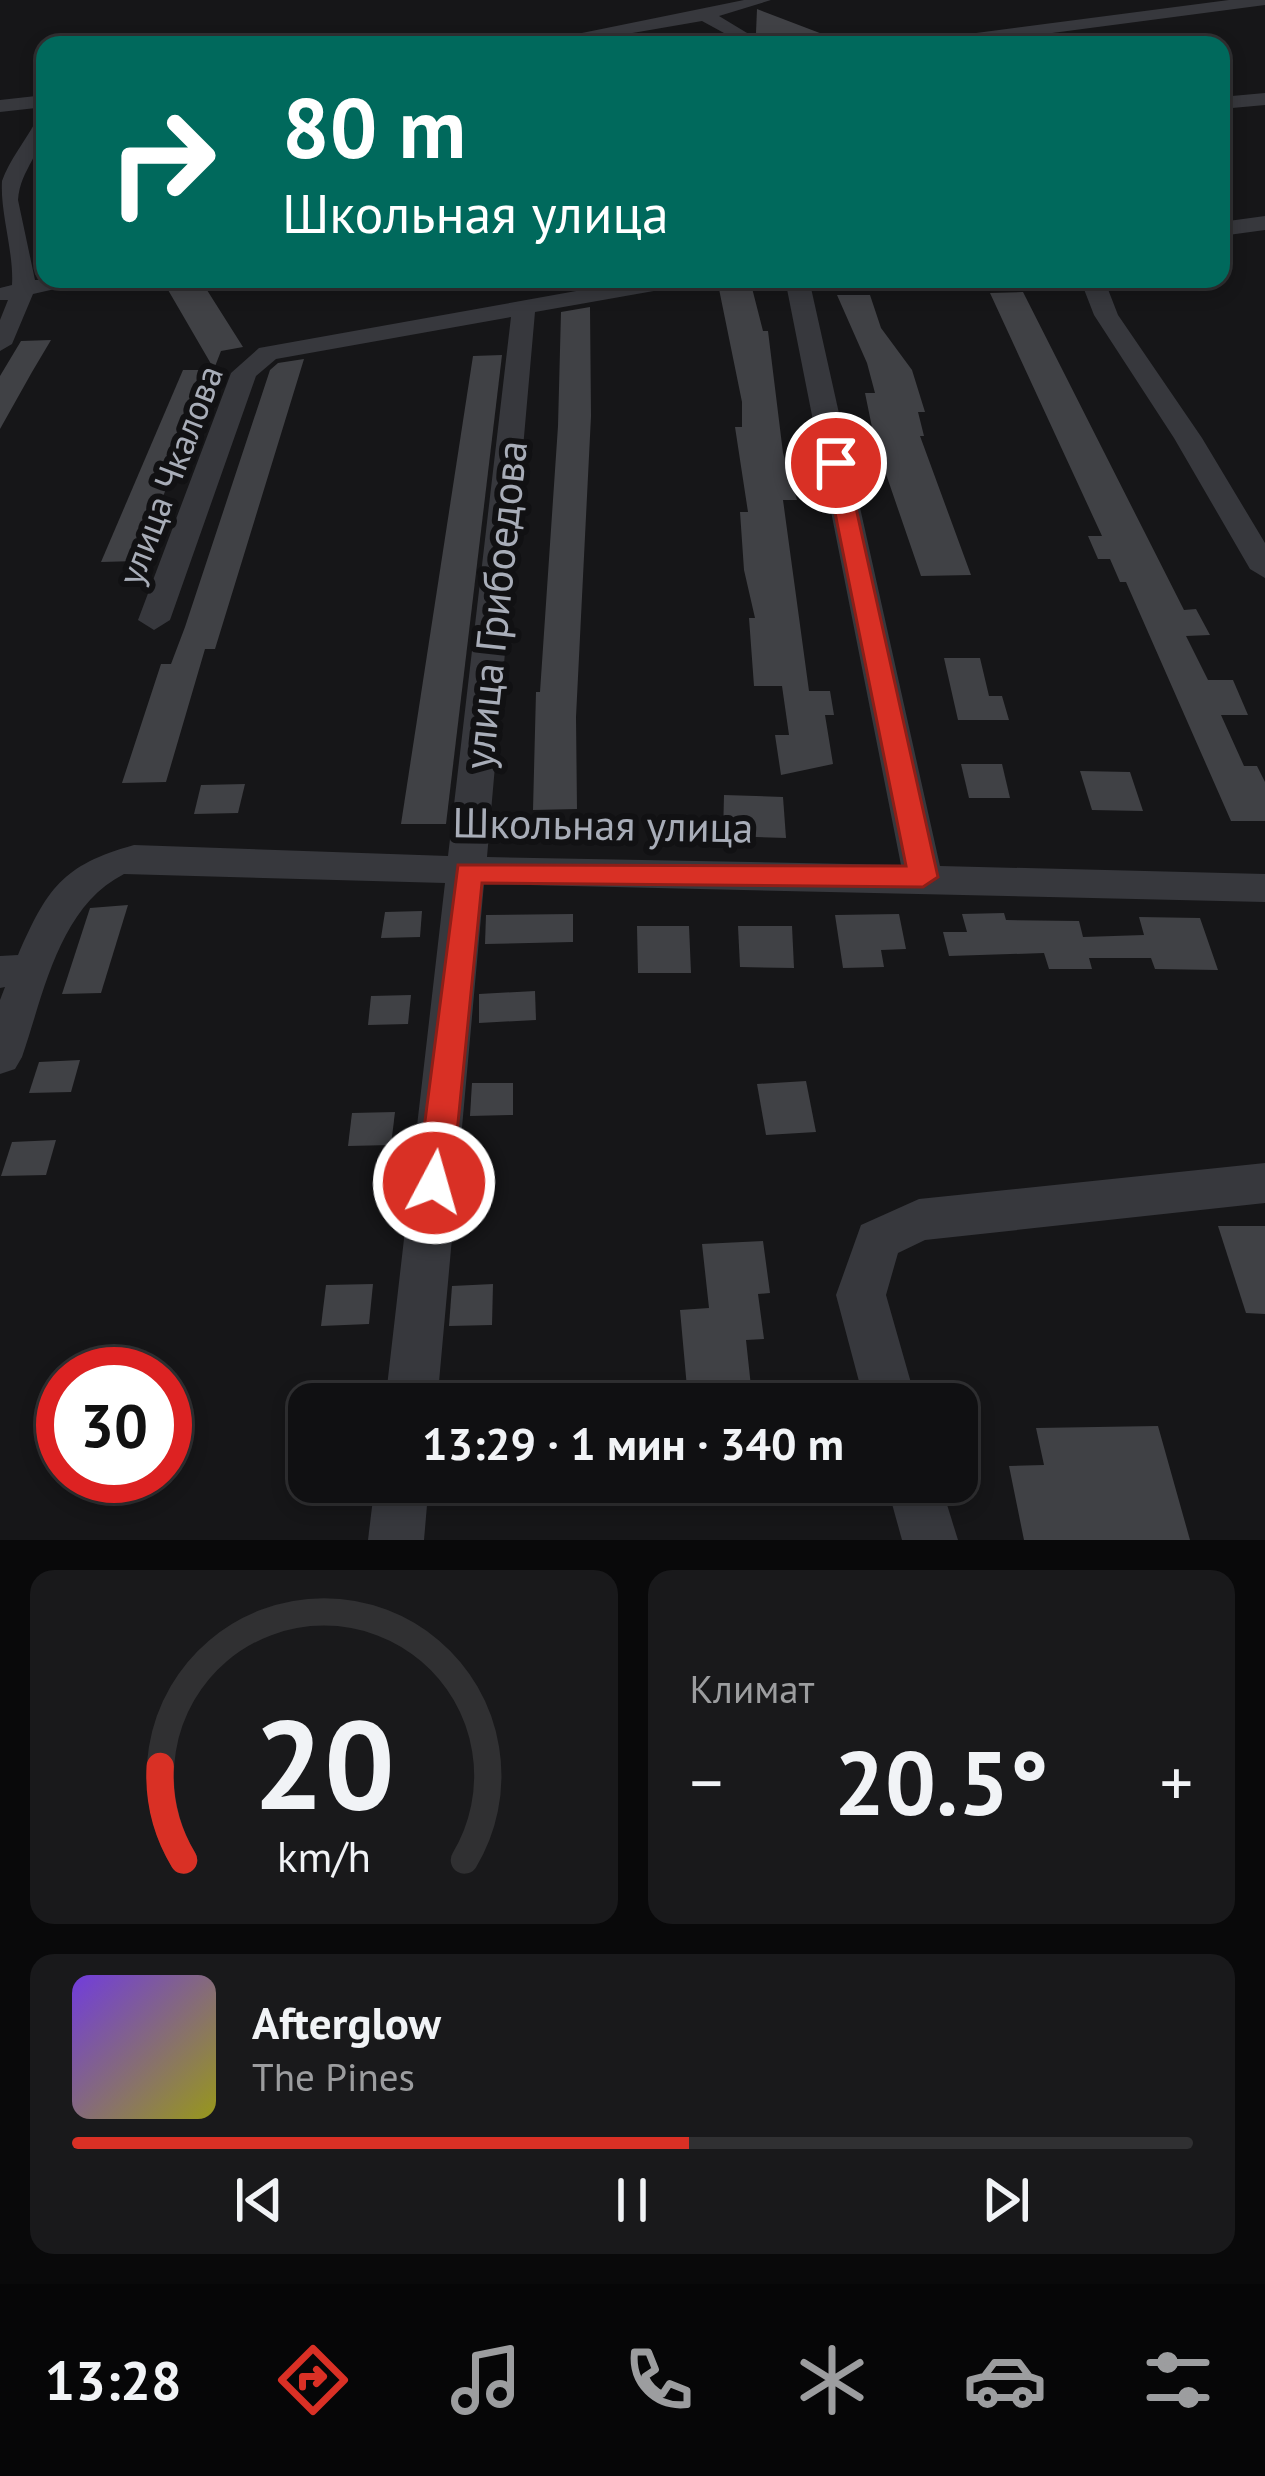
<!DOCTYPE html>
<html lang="ru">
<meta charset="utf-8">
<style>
:root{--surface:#101012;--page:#19191b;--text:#f1f3f6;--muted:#9c9d9f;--line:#303032;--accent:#d93025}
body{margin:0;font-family:"PT Sans",sans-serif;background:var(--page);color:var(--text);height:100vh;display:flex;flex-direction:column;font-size:45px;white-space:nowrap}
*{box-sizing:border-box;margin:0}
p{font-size:39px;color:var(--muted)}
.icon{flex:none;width:66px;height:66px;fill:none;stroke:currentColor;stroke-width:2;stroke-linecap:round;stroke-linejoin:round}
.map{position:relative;height:1540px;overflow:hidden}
.details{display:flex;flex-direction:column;gap:30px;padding:30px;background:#09090a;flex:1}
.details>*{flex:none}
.banner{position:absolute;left:36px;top:36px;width:1194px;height:252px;border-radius:24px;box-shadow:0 6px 18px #0003,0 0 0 3px var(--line);background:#00695c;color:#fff;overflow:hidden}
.speed{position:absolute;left:36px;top:1347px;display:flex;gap:24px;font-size:60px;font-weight:700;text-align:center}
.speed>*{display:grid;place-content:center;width:156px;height:156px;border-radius:50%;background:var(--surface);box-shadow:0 6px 18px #0003,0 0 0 3px var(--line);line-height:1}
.speed .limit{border:18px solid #d22;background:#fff;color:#111}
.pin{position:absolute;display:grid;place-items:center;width:102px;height:102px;color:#fff;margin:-51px;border:6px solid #fff;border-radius:50%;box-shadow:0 3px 12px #0007}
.me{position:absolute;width:132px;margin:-66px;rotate:6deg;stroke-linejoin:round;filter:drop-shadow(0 0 9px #0008)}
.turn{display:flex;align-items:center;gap:42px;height:252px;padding:0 48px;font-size:54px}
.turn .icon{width:156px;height:156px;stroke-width:2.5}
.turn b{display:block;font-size:84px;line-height:102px}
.big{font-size:90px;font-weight:600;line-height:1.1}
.details .tile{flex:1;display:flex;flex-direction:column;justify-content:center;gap:18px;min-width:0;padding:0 42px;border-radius:24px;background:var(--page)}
.details .dial{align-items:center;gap:0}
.dial svg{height:312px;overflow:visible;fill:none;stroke:var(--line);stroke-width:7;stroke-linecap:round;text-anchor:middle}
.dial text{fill:var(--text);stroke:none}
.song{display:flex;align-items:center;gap:36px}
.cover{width:144px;height:144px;border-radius:18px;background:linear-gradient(135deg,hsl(260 70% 55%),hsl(60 70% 35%))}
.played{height:12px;border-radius:6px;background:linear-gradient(90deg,var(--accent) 55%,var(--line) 55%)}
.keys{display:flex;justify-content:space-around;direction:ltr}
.heat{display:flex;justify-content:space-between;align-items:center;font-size:66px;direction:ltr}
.details .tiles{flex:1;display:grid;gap:30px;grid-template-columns:1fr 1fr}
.tile:last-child{grid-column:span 2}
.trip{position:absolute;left:288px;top:1383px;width:690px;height:120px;border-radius:24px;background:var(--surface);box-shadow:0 6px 18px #0003,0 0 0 3px var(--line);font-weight:600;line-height:120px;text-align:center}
.tab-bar{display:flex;height:192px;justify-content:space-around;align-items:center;background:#060607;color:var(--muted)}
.tab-bar .icon{width:84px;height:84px}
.tab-bar .selected{color:var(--accent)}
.tab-bar b{font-size:54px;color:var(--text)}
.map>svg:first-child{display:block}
</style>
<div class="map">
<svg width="1265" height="1540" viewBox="0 0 1265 1540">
<rect width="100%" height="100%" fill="#161618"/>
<g fill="#404145">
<path d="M757,9L846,43L845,45H771L756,33Z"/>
<path d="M200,279L243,347L221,351L214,369L164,283Z"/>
<path d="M752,288L763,331H768L783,453L797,500H783L809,691H830L834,715H825L833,764L781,775L775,735H789L782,686H754L749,618H755L744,570L740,512H748L735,427H742V402L719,289Z"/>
<path d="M1023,292L1184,610L1196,609L1210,635L1186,636L1208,680H1233L1248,715H1221L1244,766H1257L1265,782V821H1231L1126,582H1120L1110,559H1098L1088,536H1102L990,293Z"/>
<path d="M837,295H870L881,328L912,370L925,412H918L924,436H920L971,575L921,576L875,442L865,393H875L867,363Z"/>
<path d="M590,307L591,416L576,717L577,809L533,810L536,692H540L558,426L561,312Z"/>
<path d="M51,340L32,372L0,429V376L21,341Z"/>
<path d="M502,355L446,824H401L473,356Z"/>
<path d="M304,359L215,649H205L166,782L122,783L161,664H171L185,627L270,370L278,363Z"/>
<path d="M183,370H214L137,561L101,562Z"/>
<path d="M944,658H980L989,696H1002L1009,720H958Z"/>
<path d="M961,764H1002L1010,798H969Z"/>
<path d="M1080,771L1130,772L1143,811L1092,810Z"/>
<path d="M245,784L238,813L194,814L201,785Z"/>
<path d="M724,795L783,797L786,838L723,836Z"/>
<path d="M128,905L101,993L62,994L90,908Z"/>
<path d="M422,911L420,937L381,938L385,912Z"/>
<path d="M1004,913L1006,920L1079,921L1083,937L1144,935L1139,917L1200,918L1218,970L1155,969L1151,958H1089L1092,969H1049L1044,953L949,956L943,932H967L962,914Z"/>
<path d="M573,914V942L485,944L486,915Z"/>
<path d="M899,914L906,949L881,950L884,967L843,968L835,915Z"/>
<path d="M637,926H689L691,973H638Z"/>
<path d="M738,926H792L794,968L740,967Z"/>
<path d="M535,991L536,1020L479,1023V994Z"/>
<path d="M411,995L408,1024L368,1025L371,996Z"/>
<path d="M80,1060L71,1092L29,1093L39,1062Z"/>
<path d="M806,1081L816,1132L766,1135L757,1084Z"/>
<path d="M472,1083H513V1115L470,1116Z"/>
<path d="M395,1112L391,1145L348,1146L352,1113Z"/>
<path d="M56,1140L46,1175L1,1176L12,1142Z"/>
<path d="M1218,1226H1265V1314L1246,1313Z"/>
<path d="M763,1241L770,1293L758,1294L764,1339L746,1340L752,1396L688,1399L680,1310L709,1308L702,1244Z"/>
<path d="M373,1284L369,1324L321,1326L326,1285Z"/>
<path d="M493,1284L492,1325L449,1326L452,1286Z"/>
<path d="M1158,1426L1190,1540H1024L1009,1466L1044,1465L1036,1428Z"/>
</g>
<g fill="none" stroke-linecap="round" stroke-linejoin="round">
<g fill="#37383d" fill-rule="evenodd">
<path d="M744,0H771L719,16L767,45H746L702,21L563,45H523Z"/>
<path d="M1229,0H1265V5L962,45H914L923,40Z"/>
<path d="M1265,93V105L1221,109V97Z"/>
<path d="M45,95V107L0,112V100Z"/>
<path d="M45,117C45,153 20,168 18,200L35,280L81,279L77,284L33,294L12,344L0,351V320L8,300H0V288L12,285C14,252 0,213 2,181C9,161 25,141 35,123Z"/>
<path d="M1265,216V230L1221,236V222Z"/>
<path d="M643,279H694L682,286L535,312L487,857L901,865L785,279H809L940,866L1265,874V902L484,884L437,1404H385L445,883L124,874C59,907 44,993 22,1057L15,1069L0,1074V1000L5,987L0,988V956L18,955C47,889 62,865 134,845L448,856L511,317L276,359L256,376L170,620L154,630L138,620L231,373L259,348Z"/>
<path d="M810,279H885C868,291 827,291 810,279Z"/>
<path d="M1080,279H1104L1118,315L1202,438L1265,543V578L1250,569L1174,438L1094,315Z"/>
<path d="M1265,1163V1203L925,1240L898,1253L886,1295L917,1404H865L836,1295L861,1225L919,1199Z"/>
<path d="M375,1482H429L424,1540H368Z"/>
<path d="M886,1482H940L958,1540H902Z"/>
</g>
</g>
<path fill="#d93025" stroke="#8d1f18" stroke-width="3" d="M836,457L846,463L938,877L923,887L482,883L452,1183L447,1193L434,1198L422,1193L417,1183L458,865L906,866L825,463Z"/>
<g text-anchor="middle" stroke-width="12" stroke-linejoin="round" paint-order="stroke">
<g font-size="36" fill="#a8adb8" stroke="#111113">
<text transform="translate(170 475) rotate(-69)" y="13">улица Чкалова</text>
</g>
<g font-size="42" fill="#a8adb8" stroke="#111113">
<text transform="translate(495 605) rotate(-84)" y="15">улица Грибоедова</text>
<text transform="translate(603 825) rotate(1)" y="15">Школьная улица</text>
</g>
</g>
</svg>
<div class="speed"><div class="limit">30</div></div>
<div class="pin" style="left:836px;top:463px;background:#d93025"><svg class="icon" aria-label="arrive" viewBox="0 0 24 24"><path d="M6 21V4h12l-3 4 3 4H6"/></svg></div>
<svg class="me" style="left:434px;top:1183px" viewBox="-20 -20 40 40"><circle r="17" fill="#d93025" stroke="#fff" stroke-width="3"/><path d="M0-11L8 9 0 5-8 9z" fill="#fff"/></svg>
<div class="trip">13:29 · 1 мин · 340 m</div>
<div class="banner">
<div class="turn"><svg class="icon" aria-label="right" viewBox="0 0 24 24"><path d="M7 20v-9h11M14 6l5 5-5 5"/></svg><div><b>80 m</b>Школьная улица</div></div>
</div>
</div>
<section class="details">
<div class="tiles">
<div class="tile dial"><svg viewBox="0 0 100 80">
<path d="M14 69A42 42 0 1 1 86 69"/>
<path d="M14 69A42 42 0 0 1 8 45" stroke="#d93025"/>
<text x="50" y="56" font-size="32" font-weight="700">20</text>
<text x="50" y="72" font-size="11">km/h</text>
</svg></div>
<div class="tile"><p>Климат</p>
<div class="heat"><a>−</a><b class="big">20.5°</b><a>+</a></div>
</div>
<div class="tile">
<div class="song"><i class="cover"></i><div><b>Afterglow</b><p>The Pines</p></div></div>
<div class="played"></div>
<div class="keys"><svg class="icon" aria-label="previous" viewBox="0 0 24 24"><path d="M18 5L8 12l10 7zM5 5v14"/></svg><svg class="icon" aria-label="pause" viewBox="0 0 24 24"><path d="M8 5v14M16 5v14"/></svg><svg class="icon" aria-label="next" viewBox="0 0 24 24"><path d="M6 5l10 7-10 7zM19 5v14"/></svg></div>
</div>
</div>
</section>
<nav class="tab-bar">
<b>13:28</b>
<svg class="icon selected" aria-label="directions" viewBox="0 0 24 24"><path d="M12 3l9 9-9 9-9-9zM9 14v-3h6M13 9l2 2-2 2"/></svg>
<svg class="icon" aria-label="music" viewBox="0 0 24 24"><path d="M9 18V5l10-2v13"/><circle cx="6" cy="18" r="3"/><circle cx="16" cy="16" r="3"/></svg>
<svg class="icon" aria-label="phone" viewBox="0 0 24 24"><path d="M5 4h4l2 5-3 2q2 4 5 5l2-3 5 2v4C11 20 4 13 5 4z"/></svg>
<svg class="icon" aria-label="climate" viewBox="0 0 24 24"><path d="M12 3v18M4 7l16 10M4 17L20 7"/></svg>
<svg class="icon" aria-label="car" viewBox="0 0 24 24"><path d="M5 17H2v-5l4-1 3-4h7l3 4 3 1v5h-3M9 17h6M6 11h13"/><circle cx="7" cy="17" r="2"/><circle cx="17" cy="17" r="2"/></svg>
<svg class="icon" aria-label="filters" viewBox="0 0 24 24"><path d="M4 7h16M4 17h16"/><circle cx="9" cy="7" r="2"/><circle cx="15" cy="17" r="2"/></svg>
</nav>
